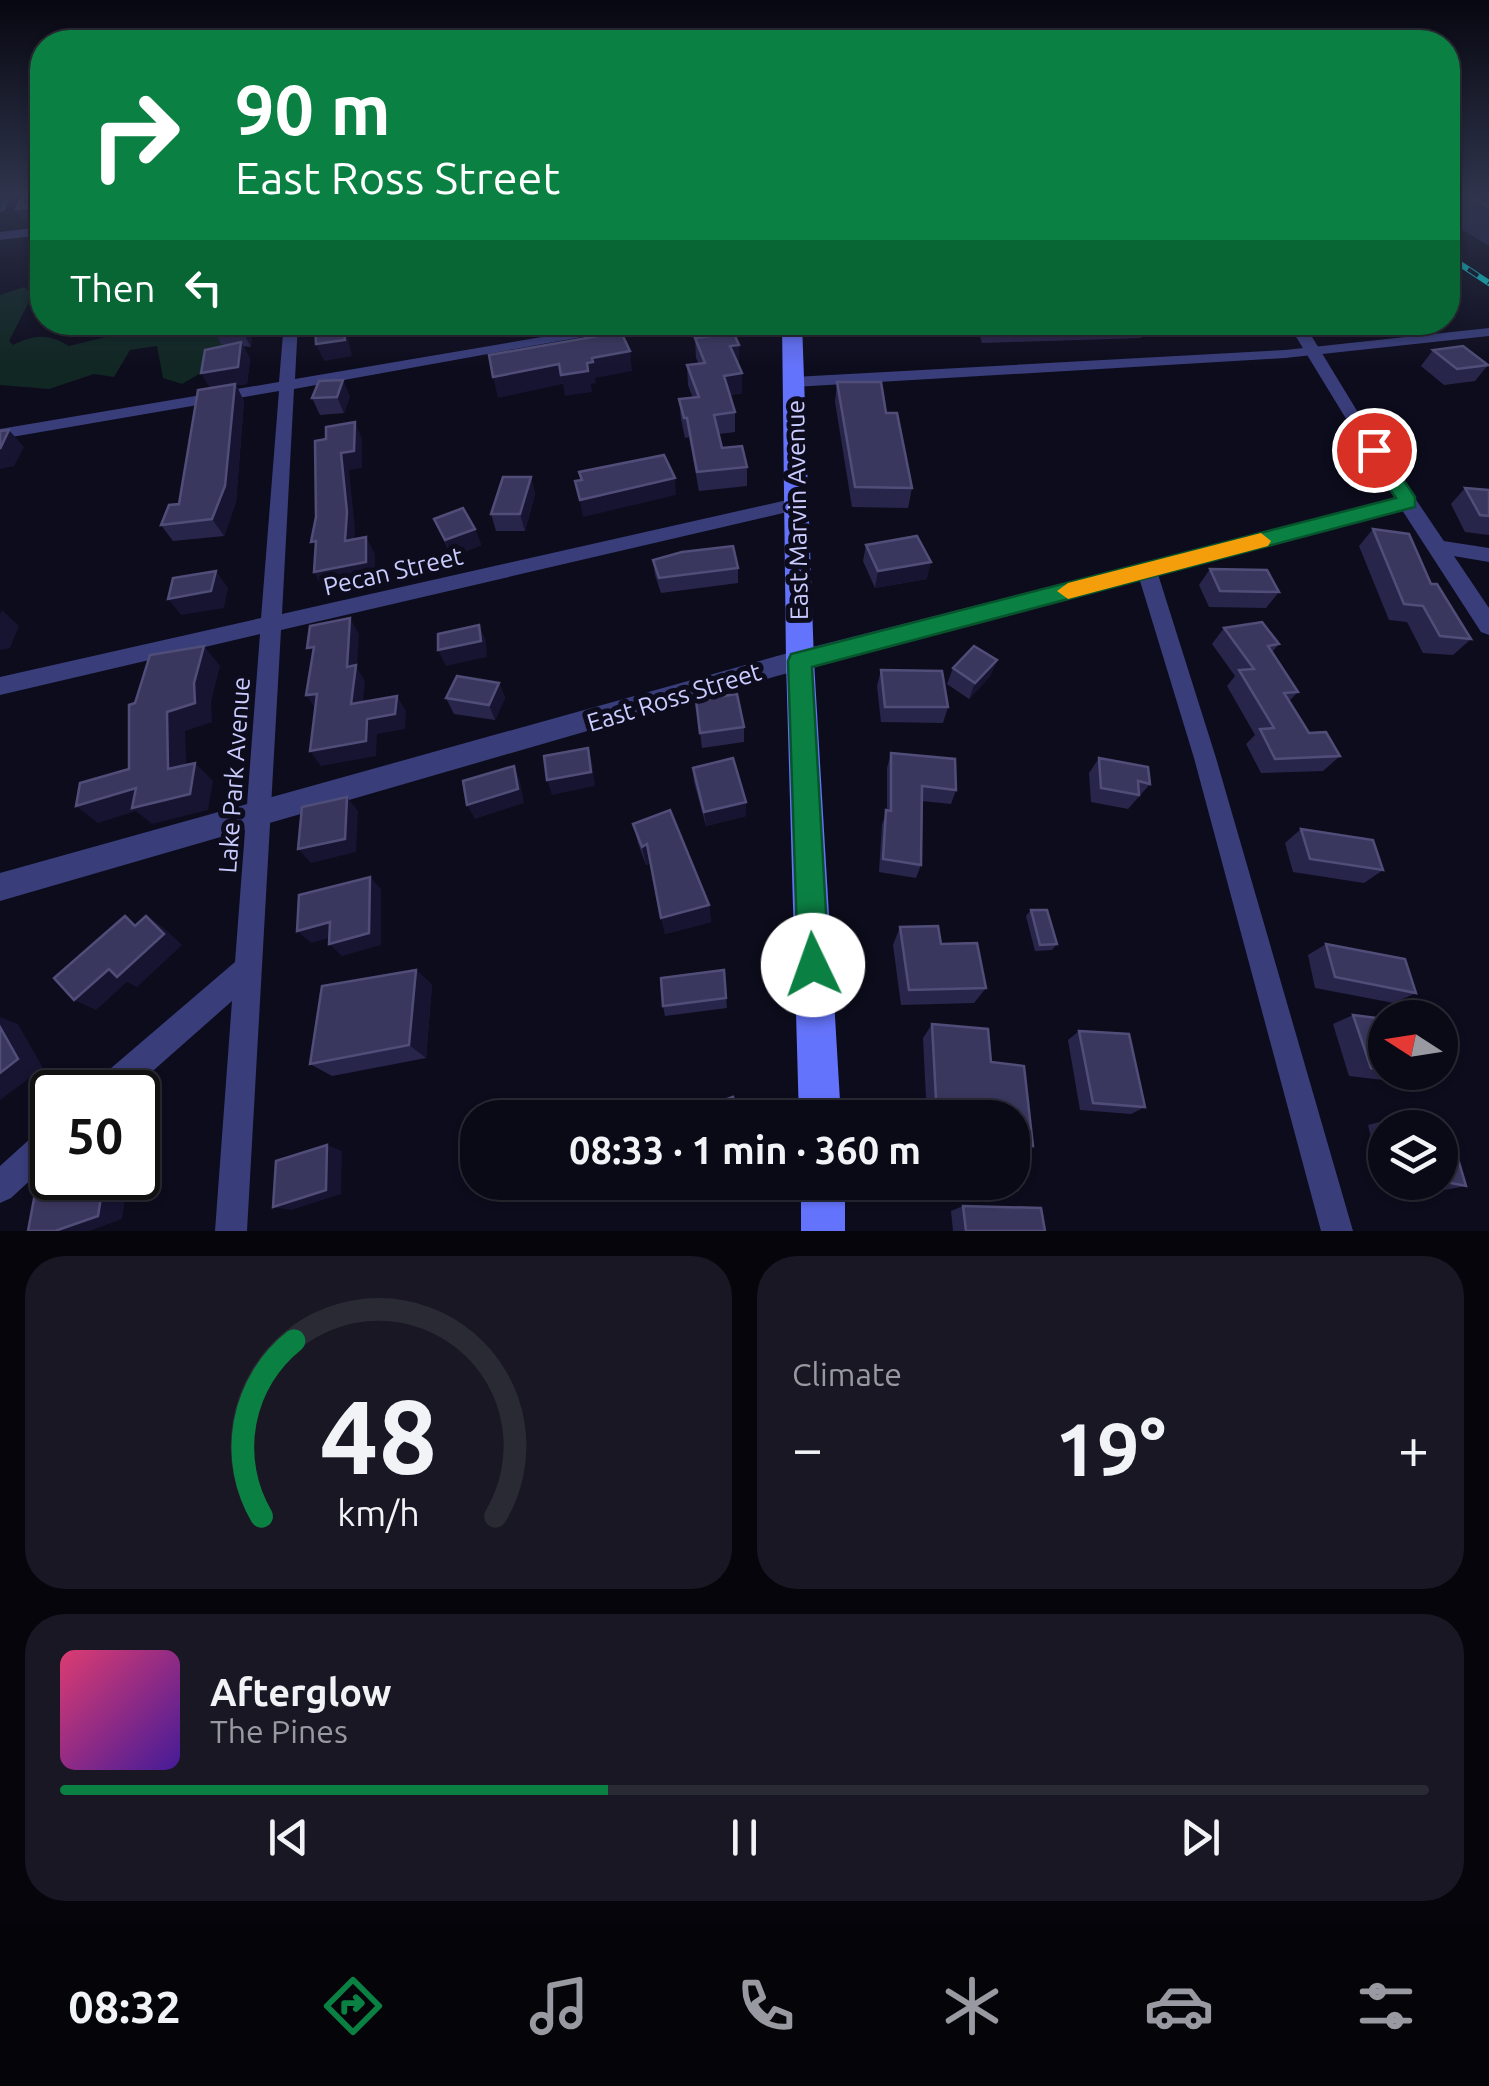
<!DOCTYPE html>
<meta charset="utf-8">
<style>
:root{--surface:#0a0916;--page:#181723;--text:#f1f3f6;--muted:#999aa1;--line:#2a2a35;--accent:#0b8043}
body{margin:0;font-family:Ubuntu,sans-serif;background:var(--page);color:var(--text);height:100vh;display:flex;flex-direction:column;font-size:38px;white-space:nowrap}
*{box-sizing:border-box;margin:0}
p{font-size:32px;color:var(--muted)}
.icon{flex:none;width:55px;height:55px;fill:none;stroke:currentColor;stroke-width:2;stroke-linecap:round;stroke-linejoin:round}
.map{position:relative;height:1231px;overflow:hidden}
.panel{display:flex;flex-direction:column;gap:25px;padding:25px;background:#06050c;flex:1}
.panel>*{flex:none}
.hud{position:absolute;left:30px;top:30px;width:1430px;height:305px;border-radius:40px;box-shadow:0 2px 8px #0004,0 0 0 2px var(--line);background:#0b8043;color:#fff;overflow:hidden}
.needle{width:65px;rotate:282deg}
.buttons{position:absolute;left:1368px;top:1000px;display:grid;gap:20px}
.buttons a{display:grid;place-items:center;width:90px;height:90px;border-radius:50%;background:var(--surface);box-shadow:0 2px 8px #0004,0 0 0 2px var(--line);font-size:50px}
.speed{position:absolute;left:30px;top:1070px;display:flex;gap:20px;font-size:50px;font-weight:700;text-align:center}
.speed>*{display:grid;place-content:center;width:130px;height:130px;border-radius:50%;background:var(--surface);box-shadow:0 2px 8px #0004,0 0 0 2px var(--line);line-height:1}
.speed .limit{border:5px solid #111;border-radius:15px;background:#fff;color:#111}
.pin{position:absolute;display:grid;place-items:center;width:85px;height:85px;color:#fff;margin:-42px;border:5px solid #fff;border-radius:50%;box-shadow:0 2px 10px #0007}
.me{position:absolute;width:110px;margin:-55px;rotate:357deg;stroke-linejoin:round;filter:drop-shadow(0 0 8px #0008)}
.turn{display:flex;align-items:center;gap:35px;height:210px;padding:0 40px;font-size:45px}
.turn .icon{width:130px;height:130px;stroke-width:2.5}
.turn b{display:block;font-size:70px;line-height:85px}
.then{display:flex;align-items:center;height:95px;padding:0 40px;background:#0003;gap:20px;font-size:38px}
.big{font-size:75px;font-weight:700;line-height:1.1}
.panel .tile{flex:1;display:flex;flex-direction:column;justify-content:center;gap:15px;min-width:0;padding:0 35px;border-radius:40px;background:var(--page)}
.panel .dial{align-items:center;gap:0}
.dial svg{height:260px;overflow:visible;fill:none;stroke:var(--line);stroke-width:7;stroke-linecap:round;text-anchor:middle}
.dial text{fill:var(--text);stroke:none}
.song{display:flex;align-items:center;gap:30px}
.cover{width:120px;height:120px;border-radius:15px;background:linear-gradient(135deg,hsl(340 70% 55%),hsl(260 70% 35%))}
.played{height:10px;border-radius:5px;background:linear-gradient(90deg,var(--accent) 40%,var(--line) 40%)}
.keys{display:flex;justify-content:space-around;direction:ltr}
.heat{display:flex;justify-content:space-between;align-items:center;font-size:55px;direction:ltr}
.panel .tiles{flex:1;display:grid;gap:25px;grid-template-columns:1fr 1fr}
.tile:last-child{grid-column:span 2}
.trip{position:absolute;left:460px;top:1100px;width:570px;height:100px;border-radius:40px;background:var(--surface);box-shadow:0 2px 8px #0004,0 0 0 2px var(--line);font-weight:700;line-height:100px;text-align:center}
.menu{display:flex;height:160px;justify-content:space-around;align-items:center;background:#040409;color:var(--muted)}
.menu .icon{width:70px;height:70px}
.menu .current{color:var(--accent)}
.menu b{font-size:45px;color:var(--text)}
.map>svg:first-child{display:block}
</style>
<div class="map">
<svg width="1489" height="1231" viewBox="0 0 1489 1231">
<rect width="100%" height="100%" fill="#0d0c1d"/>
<path fill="#102723" d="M24,287L33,294L9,341L13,345C34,335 48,333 69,346L126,332L163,328L169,323H241L249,330L244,348L182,384L163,378L157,346L130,350L114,377L94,374L49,389L0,385V295Z"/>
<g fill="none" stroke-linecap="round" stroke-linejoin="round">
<g fill="#393e7b" fill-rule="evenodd">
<path d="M2,194H13L4,211L0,212Z"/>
<path d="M42,227V235L0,240V232Z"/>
<path d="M284,322H298L295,379L630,322H665L294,389L282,614L796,498L805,504L796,510L281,630L247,1231H215L232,1001L129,1092H92L96,1081L235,962L260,634L0,695V677L261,618L279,391L0,439V429L279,382Z"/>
<path d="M1489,328V336L1285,358L794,387L786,382L794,377L1285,350Z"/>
<path d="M1437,540L1489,548V562L1430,552L1428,547L1430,542Z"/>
<path d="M1147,564L1157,571L1216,758L1353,1231H1321L1194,758L1137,571Z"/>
<path d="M52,1125V1160L11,1198L0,1203V1166L41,1129Z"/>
</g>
<path fill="#393e7b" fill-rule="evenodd" d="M1287,322H1303L1365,424L1489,608V635L1481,632L1402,510L777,676L0,901V873L777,656L1395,499Z"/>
<g fill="#6473fb" fill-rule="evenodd">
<path d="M782,322H802L814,661L841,1118H799L786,661Z"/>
<rect x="801" y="1182" width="44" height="49"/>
</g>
<g stroke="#07ede7" stroke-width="6">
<path id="rail" d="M1448,256L1489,283"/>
</g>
<use href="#rail" stroke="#0d0c1d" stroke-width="4" stroke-dasharray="12" stroke-linecap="butt"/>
</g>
<g fill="#28254b">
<path d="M1448,194H1489V246L1448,221Z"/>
<path d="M252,322L251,347L243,346L250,359L247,384L236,385L244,401L236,502L224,536L173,541L161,525L179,504L210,388L230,345L221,344L213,328Z"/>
<path d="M698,322H738L737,341L739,345V364H738L742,373V393L730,395L735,412V432L719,434L722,448L747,467V486L699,491L689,437L685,438L681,419L679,399L693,398L688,385L687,365L699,364L696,358L695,338L703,337L698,330Z"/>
<path d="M1261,322L1256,333L1145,335L1143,331L1141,338L982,343L976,323Z"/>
<path d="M1433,350L1488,365L1475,381L1444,385L1421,366Z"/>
<path d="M837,382L886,413L912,488L908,508L852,507L835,402Z"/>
<path d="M350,396L344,413L320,415L312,398Z"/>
<path d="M531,477L535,494L525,531H496L491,514Z"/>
<path d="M1465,488L1489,490V535L1465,532L1451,504Z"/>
<path d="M434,519L475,529L481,545L452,557Z"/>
<path d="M1373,529L1431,584L1471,639L1453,655L1423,653L1407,622L1389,620L1359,546Z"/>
<path d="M866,545L927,579L875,588L863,561Z"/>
<path d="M653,560L738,568V583L661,593L655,575Z"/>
<path d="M1210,569L1279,592L1266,608L1209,607L1199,585Z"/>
<path d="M1224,628L1279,644L1272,652L1298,692L1289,701L1309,733L1340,756L1323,771L1261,773L1246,744L1255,735L1227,686L1235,676L1212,644Z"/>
<path d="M997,660L990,676L969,699L947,684L953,668Z"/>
<path d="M881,670L948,707L943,723L881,722L877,686Z"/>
<path d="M499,683L505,698L495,720L454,714L446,698Z"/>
<path d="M696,700L744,727V742L702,748Z"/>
<path d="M891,753L956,790L951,804L922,801L921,865L916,878L879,872L882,824L887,811V768Z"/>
<path d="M1099,758L1150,784L1128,809L1091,802L1089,773Z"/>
<path d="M693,768L746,816L706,826L694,782Z"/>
<path d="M633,824L709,905L711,922L665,934L651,863L646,865L638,843Z"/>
<path d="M1301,829L1383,870L1364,883L1293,872L1285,843Z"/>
<path d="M1031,910L1057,944L1052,950L1035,951L1026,916Z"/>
<path d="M900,927L941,944L986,988L974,1003L901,1005L893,945Z"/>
<path d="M1326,944L1416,993L1394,1003L1315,988L1308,955Z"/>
<path d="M416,970L432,985L426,1058L332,1076L310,1064Z"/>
<path d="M724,970L727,1008L665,1016L663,1006Z"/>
<path d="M1353,1015L1385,1019V1072H1431L1433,1076L1409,1083L1349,1076L1333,1024Z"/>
<path d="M932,1024L991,1062L1033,1146L1018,1154H1012V1118H927L923,1038Z"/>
<path d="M1079,1031L1145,1107L1131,1114L1080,1110L1068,1040Z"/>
<path d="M1391,1119L1431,1128H1385V1178L1381,1177L1368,1125Z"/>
<path d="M1440,1130L1466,1186L1439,1191L1404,1182H1440Z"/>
<path d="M963,1206L1045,1231H953L951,1211Z"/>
</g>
<g fill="#161431">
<path d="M42,206V221L26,223L16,209Z"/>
<path d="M243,322H252L251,347L243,332Z"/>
<path d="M341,322H344L352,356L324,361L316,344Z"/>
<path d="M738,322V341L729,323Z"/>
<path d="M241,342L250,359L247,384L236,385L244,401L236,502L224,536L212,519L211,390L201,373Z"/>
<path d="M739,345V364L730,365V346Z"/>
<path d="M630,351L632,371L595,378L596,383L591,384L592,392L565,396L563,384L498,398L493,377Z"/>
<path d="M742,373V393L725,395L724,376Z"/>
<path d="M343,380L350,396L344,413L337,397Z"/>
<path d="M355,422L362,439V468L349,470L355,528L353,558L345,541L341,453Z"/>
<path d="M9,430L24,447L14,466L0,469V449Z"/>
<path d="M531,477L535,494L525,531L520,514Z"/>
<path d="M675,478L676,495L583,517L580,500Z"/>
<path d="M475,529L481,545L452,557L445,540Z"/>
<path d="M366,537L375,554V579L323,589L314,572Z"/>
<path d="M931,562L927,579L875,588L878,571Z"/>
<path d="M216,571L228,588L224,608L181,615L168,599Z"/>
<path d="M2,610L19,626L10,648L0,650V614Z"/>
<path d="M350,618L359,634L357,668L365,681L361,720L351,704L347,667Z"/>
<path d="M479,625L486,641L487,657L446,666L438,650Z"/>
<path d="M204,646L220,666L211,702L212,722L185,731L187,787L168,769L167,712L194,683Z"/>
<path d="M997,660L990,676L969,699L975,683Z"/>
<path d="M499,683L505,698L495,720L489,705Z"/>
<path d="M317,694V711L306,695Z"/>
<path d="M397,696L406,711L405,729L377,734L376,756L321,766L310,751L367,719Z"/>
<path d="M588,748L592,762L595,786L552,795L547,780Z"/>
<path d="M195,763L213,781L208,810L152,824L136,811L98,823L76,806Z"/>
<path d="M514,766L520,781L524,803L475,819L467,805Z"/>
<path d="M347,797L358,811L356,852L311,863L298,849Z"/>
<path d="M746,802V816L706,826L704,812Z"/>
<path d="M647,844L651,863L646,865L642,847Z"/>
<path d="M370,877L381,889V945L342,956L329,944Z"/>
<path d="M709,905L711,922L665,934L661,918Z"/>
<path d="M146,916L164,928L182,945L137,987L127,982L96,1010L74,1000Z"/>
<path d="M330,922L343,934L311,943L297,931Z"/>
<path d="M416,970L432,985L426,1058L409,1045Z"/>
<path d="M0,1017L18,1024L43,1068L0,1100Z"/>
<path d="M327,1145L342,1151L341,1194L291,1210L273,1207Z"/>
<path d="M104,1178H128L122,1219L89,1231H55Z"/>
</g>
<g fill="#3a375f" stroke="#504e78" stroke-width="2.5">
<path d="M24,194H42V206L16,209Z"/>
<path d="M1468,194H1489V207Z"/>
<path d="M213,322H243V332L213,328Z"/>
<path d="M315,322H341L345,340L316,344Z"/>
<path d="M704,322H734L729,323L739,345L730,346L742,373L724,376L735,412L714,415L722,448L742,446L747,467L697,472L687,418H684L679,399L699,397L687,365L705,363L695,338L712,336Z"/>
<path d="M985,322H1109L986,326Z"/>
<path d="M621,332L630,351L592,358L593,362L587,363L588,371L561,375L559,364L493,377L489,355Z"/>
<path d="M241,342L238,367L201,373L205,350Z"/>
<path d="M1463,346L1488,365L1457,369L1433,350Z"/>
<path d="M343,380L337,397L312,398L319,381Z"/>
<path d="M837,382H881L886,413H897L912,488L855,487Z"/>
<path d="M235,384L225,486L212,519L161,525L169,505L179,504L198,390Z"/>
<path d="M355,422L354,451L341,453L347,512L345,541L366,537V562L314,572L316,541L311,542L316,517L315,441L326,439V427Z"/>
<path d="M9,430L0,449V431Z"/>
<path d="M664,455L675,478L580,500L575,481L582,480L579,472Z"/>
<path d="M503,477H531L520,514H491Z"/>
<path d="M1465,488L1489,490V516L1480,515Z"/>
<path d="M463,508L475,529L445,540L434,519Z"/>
<path d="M1373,529L1409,534L1431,584H1437L1471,639L1440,636L1423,606L1404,604Z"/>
<path d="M917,536L931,562L878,571L866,545Z"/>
<path d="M733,546L738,568L659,578L653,560L682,552Z"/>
<path d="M1210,569L1267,570L1279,592L1220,591Z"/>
<path d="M216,571L211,591L168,599L173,578Z"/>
<path d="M350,618L347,667L356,665L351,704L397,696L395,714L367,719L366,741L310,751L317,694L306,695L314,647L307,648L310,626Z"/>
<path d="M1262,622L1279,644L1268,646L1298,692L1284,693L1309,733L1326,732L1340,756L1275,759L1260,729L1274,728L1239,670L1254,669L1224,628Z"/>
<path d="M479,625L481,641L438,650V634Z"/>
<path d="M204,646L194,683L195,703L167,712L168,769L195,763L190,794L132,808L136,788L76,806L80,783L129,769V705L135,703L150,655Z"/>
<path d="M974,646L997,660L975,683L953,668Z"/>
<path d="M881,670L942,671L948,707H885Z"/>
<path d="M457,676L499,683L489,705L446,698Z"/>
<path d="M737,694L744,727L700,733L696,700Z"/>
<path d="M588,748L591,772L547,780L544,756Z"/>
<path d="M891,753L955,759L956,790L922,786L921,865L883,859L886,810L891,811Z"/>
<path d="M733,758L746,802L704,812L693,768Z"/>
<path d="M1099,758L1148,767L1150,784L1138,781L1139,795L1101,788Z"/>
<path d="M514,766L518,789L467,805L463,781Z"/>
<path d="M347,797L345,839L298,849L302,807Z"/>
<path d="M670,810L709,905L661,918L647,844L642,847L633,824Z"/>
<path d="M1301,829L1373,840L1383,870L1310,859Z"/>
<path d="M370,877L369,933L329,944L330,922L297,931L299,895Z"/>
<path d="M1031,910H1047L1057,944L1040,945Z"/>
<path d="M125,916L135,926L146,916L164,934L117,977L109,969L74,1000L54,978Z"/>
<path d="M938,926L941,944L977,943L986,988L909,990L900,927Z"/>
<path d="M1326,944L1405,959L1416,993L1335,977Z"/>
<path d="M416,970L409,1045L310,1064L322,986Z"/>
<path d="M724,970L726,998L663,1006L661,978Z"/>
<path d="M1353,1015L1385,1019V1070L1371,1068Z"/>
<path d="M932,1024L988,1029L991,1062L1024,1066L1033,1146L1012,1144V1118H937Z"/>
<path d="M0,1027L18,1059L0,1073Z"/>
<path d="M1079,1031L1129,1034L1145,1107L1093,1103Z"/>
<path d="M1407,1072H1431L1433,1076Z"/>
<path d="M733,1097L738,1118H674Z"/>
<path d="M1391,1119L1431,1128H1394Z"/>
<path d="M1440,1130L1450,1132L1466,1186L1440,1181Z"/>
<path d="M327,1145L326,1190L273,1207L276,1161Z"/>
<path d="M52,1168V1178H104L98,1216L55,1231H28L39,1172Z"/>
<path d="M963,1206L1041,1208L1045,1231H966Z"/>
</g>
<linearGradient id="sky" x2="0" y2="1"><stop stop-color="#070710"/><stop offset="0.53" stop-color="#2f344c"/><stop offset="1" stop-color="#2f344c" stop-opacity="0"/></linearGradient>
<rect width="1489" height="367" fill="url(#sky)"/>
<path fill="#0b8043" stroke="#07532c" stroke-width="2.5" d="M1374,444L1380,446L1415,497V507L812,667L829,965L824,976L813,981L802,976L798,965L788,661L791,654L1396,498L1364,450Z"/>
<path fill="#f59e0b" d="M1261,533L1271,541L1268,546L1068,599L1057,591L1068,583Z"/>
<g text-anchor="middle" stroke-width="10" stroke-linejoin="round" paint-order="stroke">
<g font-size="25" fill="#cacbfe" stroke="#0d0c1d">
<text transform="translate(797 510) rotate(-91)" y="9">East Marvin Avenue</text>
<text transform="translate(393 571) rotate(-13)" y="9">Pecan Street</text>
<text transform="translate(674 697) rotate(-17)" y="9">East Ross Street</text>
<text transform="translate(234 775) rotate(-86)" y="9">Lake Park Avenue</text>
</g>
</g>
</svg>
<div class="buttons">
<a><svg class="needle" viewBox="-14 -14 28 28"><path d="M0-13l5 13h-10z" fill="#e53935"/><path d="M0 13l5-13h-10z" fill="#999aa1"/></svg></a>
<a><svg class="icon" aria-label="layers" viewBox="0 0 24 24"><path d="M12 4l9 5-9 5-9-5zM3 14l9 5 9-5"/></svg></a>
</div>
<div class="speed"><div class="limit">50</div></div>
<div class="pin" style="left:1374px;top:450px;background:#d93025"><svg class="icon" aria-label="arrive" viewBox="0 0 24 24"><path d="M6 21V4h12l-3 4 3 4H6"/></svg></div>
<svg class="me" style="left:813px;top:965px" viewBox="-20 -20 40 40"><circle r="19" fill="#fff"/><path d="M0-13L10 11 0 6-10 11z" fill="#0b8043"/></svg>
<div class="trip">08:33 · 1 min · 360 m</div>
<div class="hud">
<div class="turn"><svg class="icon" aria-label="right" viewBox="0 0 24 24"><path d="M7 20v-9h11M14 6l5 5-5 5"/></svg><div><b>90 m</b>East Ross Street</div></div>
<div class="then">Then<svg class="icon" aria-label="left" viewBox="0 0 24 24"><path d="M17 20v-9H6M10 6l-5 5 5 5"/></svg></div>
</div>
</div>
<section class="panel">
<div class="tiles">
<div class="tile dial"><svg viewBox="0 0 100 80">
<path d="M14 69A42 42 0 1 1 86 69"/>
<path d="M14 69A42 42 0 0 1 24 15" stroke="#0b8043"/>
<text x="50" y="56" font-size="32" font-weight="700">48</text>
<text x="50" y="72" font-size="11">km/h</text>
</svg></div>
<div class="tile"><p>Climate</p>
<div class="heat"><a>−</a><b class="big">19°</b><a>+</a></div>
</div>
<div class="tile">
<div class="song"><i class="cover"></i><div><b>Afterglow</b><p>The Pines</p></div></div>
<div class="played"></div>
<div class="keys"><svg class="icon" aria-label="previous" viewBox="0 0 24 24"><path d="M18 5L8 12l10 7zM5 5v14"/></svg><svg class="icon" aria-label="pause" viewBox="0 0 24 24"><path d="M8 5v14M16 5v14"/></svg><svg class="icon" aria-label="next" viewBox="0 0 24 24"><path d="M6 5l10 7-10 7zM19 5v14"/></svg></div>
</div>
</div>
</section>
<nav class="menu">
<b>08:32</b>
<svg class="icon current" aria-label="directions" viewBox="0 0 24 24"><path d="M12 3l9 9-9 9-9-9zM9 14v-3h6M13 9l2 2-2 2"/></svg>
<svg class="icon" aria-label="music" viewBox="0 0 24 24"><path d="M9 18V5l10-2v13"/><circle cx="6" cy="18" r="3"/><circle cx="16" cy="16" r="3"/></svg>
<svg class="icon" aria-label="phone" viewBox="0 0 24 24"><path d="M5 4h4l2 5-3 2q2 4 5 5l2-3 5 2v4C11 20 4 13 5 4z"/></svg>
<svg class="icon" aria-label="climate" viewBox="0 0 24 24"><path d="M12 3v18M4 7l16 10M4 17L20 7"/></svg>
<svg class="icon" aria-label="car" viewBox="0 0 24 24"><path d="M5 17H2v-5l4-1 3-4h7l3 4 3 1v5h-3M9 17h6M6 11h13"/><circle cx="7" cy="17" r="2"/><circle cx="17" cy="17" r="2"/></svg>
<svg class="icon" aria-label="filters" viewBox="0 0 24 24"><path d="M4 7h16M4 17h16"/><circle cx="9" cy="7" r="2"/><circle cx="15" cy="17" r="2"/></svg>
</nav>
